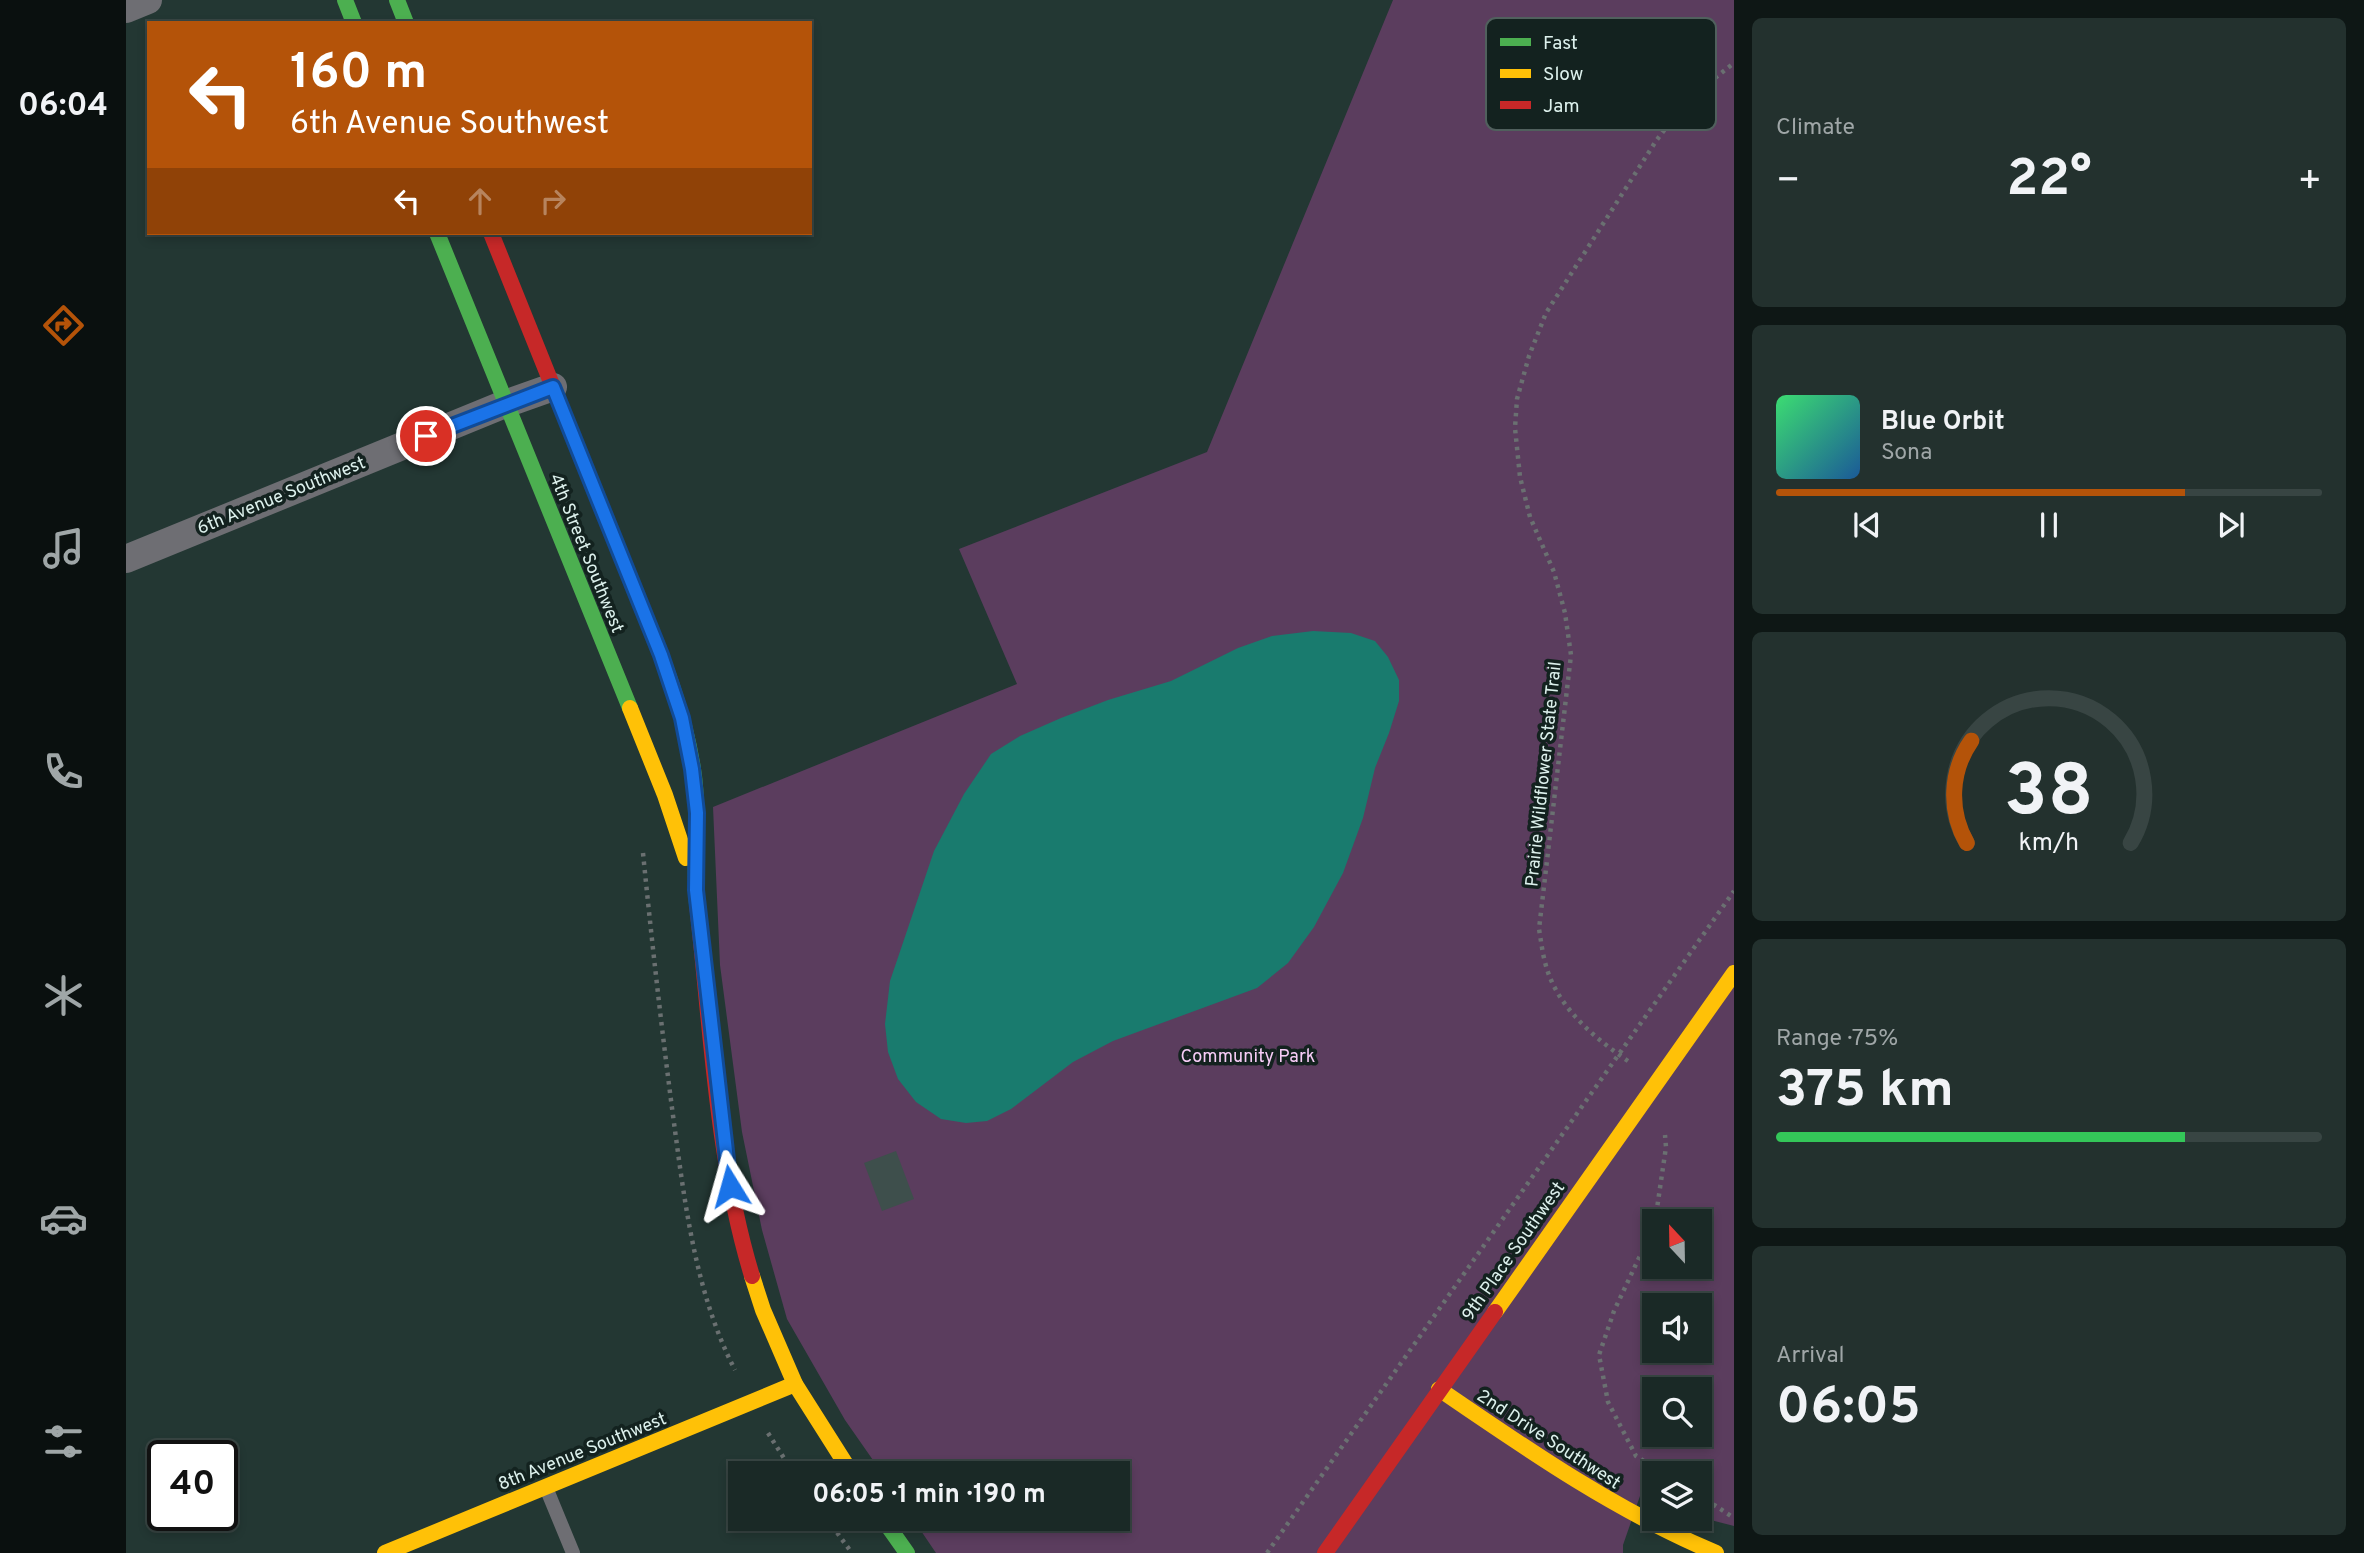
<!DOCTYPE html>
<meta charset="utf-8">
<style>
:root{--surface:#1a2926;--page:#23312e;--text:#f1f3f6;--muted:#9fa6a7;--line:#384543;--accent:#b45309}
body{margin:0;font-family:Overpass,sans-serif;background:var(--page);color:var(--text);height:100vh;display:flex;flex-direction:column;font-size:26px;white-space:nowrap}
*{box-sizing:border-box;margin:0}
p{font-size:23px;color:var(--muted)}
.icon{flex:none;width:38px;height:38px;fill:none;stroke:currentColor;stroke-width:2;stroke-linecap:round;stroke-linejoin:round}
.map{position:relative;flex:1;overflow:hidden}
.sheet{display:flex;flex-direction:column;gap:18px;padding:18px;background:#0e1715;width:630px}
.sheet>*{flex:none}
.banner{position:absolute;left:21px;top:21px;width:665px;height:214px;border-radius:0px;box-shadow:0 4px 10px #0003,0 0 0 2px var(--line);background:#b45309;color:#fff;overflow:hidden}
.needle{width:46px;rotate:338deg}
.tools{position:absolute;left:1516px;top:1209px;display:grid;gap:14px}
.tools a{display:grid;place-items:center;width:70px;height:70px;border-radius:0px;background:var(--surface);box-shadow:0 4px 10px #0003,0 0 0 2px var(--line);font-size:35px}
.speed{position:absolute;left:21px;top:1440px;display:flex;gap:14px;font-size:35px;font-weight:700;text-align:center}
.speed>*{display:grid;place-content:center;width:91px;height:91px;border-radius:50%;background:var(--surface);box-shadow:0 4px 10px #0003,0 0 0 2px var(--line);line-height:1}
.speed .limit{border:4px solid #111;border-radius:10px;background:#fff;color:#111}
.pin{position:absolute;display:grid;place-items:center;width:60px;height:60px;color:#fff;margin:-30px;border:4px solid #fff;border-radius:50%;box-shadow:0 2px 7px #0007}
.me{position:absolute;width:77px;margin:-38px;rotate:352deg;stroke-linejoin:round;filter:drop-shadow(0 0 5px #0008)}
.turn{display:flex;align-items:center;gap:24px;height:147px;padding:0 28px;font-size:32px}
.turn .icon{width:91px;height:91px;stroke-width:2.5}
.turn b{display:block;font-size:49px;line-height:60px}
.lanes{display:flex;align-items:center;height:66px;padding:0 28px;background:#0003;justify-content:center;gap:35px;direction:ltr}
.lanes .off{opacity:.35}
.big{font-size:52px;font-weight:700;line-height:1.1}
.sheet .tile{flex:1;display:flex;flex-direction:column;justify-content:center;gap:10px;min-width:0;padding:0 24px;border-radius:10px;background:var(--page)}
.sheet .dial{align-items:center;gap:0}
.dial svg{height:182px;overflow:visible;fill:none;stroke:var(--line);stroke-width:7;stroke-linecap:round;text-anchor:middle}
.dial text{fill:var(--text);stroke:none}
.song{display:flex;align-items:center;gap:21px}
.cover{width:84px;height:84px;border-radius:10px;background:linear-gradient(135deg,hsl(140 70% 55%),hsl(210 70% 35%))}
.played{height:7px;border-radius:4px;background:linear-gradient(90deg,var(--accent) 75%,var(--line) 75%)}
.keys{display:flex;justify-content:space-around;direction:ltr}
.heat{display:flex;justify-content:space-between;align-items:center;font-size:38px;direction:ltr}
.charge{height:10px;border-radius:5px;background:linear-gradient(90deg,#34c759 75%,var(--line) 0)}
.trip{position:absolute;left:602px;top:1461px;width:402px;height:70px;border-radius:0px;background:var(--surface);box-shadow:0 4px 10px #0003,0 0 0 2px var(--line);font-weight:700;line-height:70px;text-align:center}
main{display:flex;flex:1;min-height:0}
.menu{display:flex;flex-direction:column;width:126px;justify-content:space-around;align-items:center;background:#0a100f;color:var(--muted)}
.menu .icon{width:49px;height:49px}
.menu .on{color:var(--accent)}
.menu b{font-size:32px;color:var(--text)}
.map>svg:first-child{display:block}
</style>
<main>
<nav class="menu">
<b>06:04</b>
<svg class="icon on" aria-label="directions" viewBox="0 0 24 24"><path d="M12 3l9 9-9 9-9-9zM9 14v-3h6M13 9l2 2-2 2"/></svg>
<svg class="icon" aria-label="music" viewBox="0 0 24 24"><path d="M9 18V5l10-2v13"/><circle cx="6" cy="18" r="3"/><circle cx="16" cy="16" r="3"/></svg>
<svg class="icon" aria-label="phone" viewBox="0 0 24 24"><path d="M5 4h4l2 5-3 2q2 4 5 5l2-3 5 2v4C11 20 4 13 5 4z"/></svg>
<svg class="icon" aria-label="climate" viewBox="0 0 24 24"><path d="M12 3v18M4 7l16 10M4 17L20 7"/></svg>
<svg class="icon" aria-label="car" viewBox="0 0 24 24"><path d="M5 17H2v-5l4-1 3-4h7l3 4 3 1v5h-3M9 17h6M6 11h13"/><circle cx="7" cy="17" r="2"/><circle cx="17" cy="17" r="2"/></svg>
<svg class="icon" aria-label="filters" viewBox="0 0 24 24"><path d="M4 7h16M4 17h16"/><circle cx="9" cy="7" r="2"/><circle cx="15" cy="17" r="2"/></svg>
</nav>
<div class="map">
<svg width="1608" height="1553" viewBox="0 0 1608 1553">
<rect width="100%" height="100%" fill="#233733"/>
<path fill="#5b3d5e" fill-rule="evenodd" d="M1267,0H1608V1526L1573,1517V1474H1528V1501L1514,1496L1497,1545V1553H810L787,1519H992V1474L756,1473L719,1420L661,1319L636,1230L616,1132L594,965L587,807L891,684L833,549L1081,452ZM1528,1222H1573V1267H1528ZM1528,1306H1573V1351H1528ZM1528,1390H1573V1435H1528Z"/>
<path fill="#197b6e" d="M1187,631L1225,633L1249,641L1262,657L1273,680V701L1263,733L1249,768L1237,818L1217,873L1188,927L1162,963L1131,988L987,1041L947,1062L885,1109L861,1121L840,1123L815,1119L790,1102L772,1079L762,1052L759,1024L764,981L808,851L838,794L865,754L894,736L935,718L982,700L1045,681L1112,648L1146,636Z"/>
<path fill="#3e4f4c" d="M770,1151L788,1199L756,1211L738,1163Z"/>
<g fill="none" stroke-linecap="round" stroke-linejoin="round">
<g stroke="#6a7071" stroke-width="4.5" stroke-dasharray="3.5 5" stroke-linecap="butt">
<path d="M517,853C526,943 536,1033 548,1123C559,1205 570,1295 609,1370"/>
<path d="M1502,1061C1467,1037 1429,1005 1419,962C1416,951 1415,940 1413,929L1445,655L1439,613L1428,572L1404,517L1394,477L1389,428L1391,399L1403,356L1420,313L1530,141L1560,101L1608,63"/>
<path d="M1529,1222L1540,1147L1539,1135"/>
<path d="M1528,1226L1488,1311L1473,1355L1482,1402L1510,1456L1538,1474"/>
<path d="M642,1433L668,1474"/>
<path d="M1573,1495L1605,1516V1519"/>
<path d="M701,1519L726,1553"/>
<path d="M1141,1553L1608,891"/>
</g>
<path stroke="#6e6e73" stroke-width="14" d="M421,1490L447,1553"/>
<g stroke="#6e6e73" stroke-width="28">
<path d="M0,9L22,0"/>
<path d="M0,559L379,404L427,387"/>
</g>
<g stroke="#4caf50" stroke-width="16">
<path d="M219,0L228,23"/>
<path d="M271,0L280,23"/>
<path d="M311,233L504,708"/>
<path d="M503,576C528,638 557,702 567,769C574,814 567,859 571,904"/>
<path d="M757,1519L781,1553"/>
</g>
<g stroke="#ffc107" stroke-width="16">
<path d="M504,708L539,795L560,858"/>
<path d="M626,1276L637,1310L669,1384L726,1474"/>
<path d="M1369,1312L1608,973"/>
<path d="M1313,1389C1402,1450 1490,1511 1590,1553"/>
<path d="M259,1553L669,1384"/>
</g>
<g stroke="#c62828" stroke-width="16">
<path d="M365,233L503,576"/>
<path d="M571,904C585,1026 590,1158 626,1276"/>
<path d="M1199,1553L1369,1312"/>
</g>
</g>
<g fill="none" stroke-linecap="round" stroke-linejoin="round">
<g stroke="#114b97" stroke-width="18">
<path id="route" d="M300,436L427,387L535,655L556,718L566,769L571,813L570,890L604,1186"/>
</g>
<use href="#route" stroke="#1a73e8" stroke-width="12"/>
</g>
<g text-anchor="middle" stroke-width="7" stroke-linejoin="round" paint-order="stroke">
<g font-size="18" fill="#ddf1ed" stroke="#13221f">
<text transform="translate(155 495) rotate(-22)" y="6">6th Avenue Southwest</text>
<text transform="translate(461 553) rotate(68)" y="6">4th Street Southwest</text>
<text transform="translate(1417 774) rotate(-84)" y="6">Prairie Wildflower State Trail</text>
<text transform="translate(1387 1251) rotate(-55)" y="6">9th Place Southwest</text>
<text transform="translate(1423 1439) rotate(33)" y="6">2nd Drive Southwest</text>
<text transform="translate(456 1451) rotate(-22)" y="6">8th Avenue Southwest</text>
</g>
<g font-size="18" fill="#f8cdf8" stroke="#13221f">
<text x="1122" y="1062">Community Park</text>
</g>
</g>
<rect x="1360" y="18" width="230" height="112" rx="10" fill="#13221f" stroke="#50605d" stroke-width="2"/>
<rect x="1374" y="38" width="31" height="8" fill="#4caf50"/>
<rect x="1374" y="69" width="31" height="9" fill="#ffc107"/>
<rect x="1374" y="101" width="31" height="8" fill="#c62828"/>
<g font-size="19" fill="#ddf1ed">
<text x="1417" y="49">Fast</text>
<text x="1417" y="80">Slow</text>
<text x="1417" y="112">Jam</text>
</g>
</svg>
<div class="tools">
<a><svg class="needle" viewBox="-14 -14 28 28"><path d="M0-13l5 13h-10z" fill="#e53935"/><path d="M0 13l5-13h-10z" fill="#9fa6a7"/></svg></a>
<a><svg class="icon" aria-label="sound" viewBox="0 0 24 24"><path d="M4 9h4l5-4v14l-5-4H4zM17 9q2 3 0 6"/></svg></a>
<a><svg class="icon" aria-label="search" viewBox="0 0 24 24"><circle cx="10" cy="10" r="6"/><path d="M15 15l6 6"/></svg></a>
<a><svg class="icon" aria-label="layers" viewBox="0 0 24 24"><path d="M12 4l9 5-9 5-9-5zM3 14l9 5 9-5"/></svg></a>
</div>
<div class="speed"><div class="limit">40</div></div>
<div class="pin" style="left:300px;top:436px;background:#d93025"><svg class="icon" aria-label="arrive" viewBox="0 0 24 24"><path d="M6 21V4h12l-3 4 3 4H6"/></svg></div>
<svg class="me" style="left:604px;top:1186px" viewBox="-20 -20 40 40"><path d="M0-17L14 15 0 8-14 15z" fill="#1a73e8" stroke="#fff" stroke-width="4"/></svg>
<div class="trip">06:05 · 1 min · 190 m</div>
<div class="banner">
<div class="turn"><svg class="icon" aria-label="left" viewBox="0 0 24 24"><path d="M17 20v-9H6M10 6l-5 5 5 5"/></svg><div><b>160 m</b>6th Avenue Southwest</div></div>
<div class="lanes"><svg class="icon" aria-label="left" viewBox="0 0 24 24"><path d="M17 20v-9H6M10 6l-5 5 5 5"/></svg><svg class="icon off" aria-label="ahead" viewBox="0 0 24 24"><path d="M12 20V5M6 11l6-6 6 6"/></svg><svg class="icon off" aria-label="right" viewBox="0 0 24 24"><path d="M7 20v-9h11M14 6l5 5-5 5"/></svg></div>
</div>
</div>
<section class="sheet">
<div class="tile"><p>Climate</p>
<div class="heat"><a>−</a><b class="big">22°</b><a>+</a></div>
</div>
<div class="tile">
<div class="song"><i class="cover"></i><div><b>Blue Orbit</b><p>Sona</p></div></div>
<div class="played"></div>
<div class="keys"><svg class="icon" aria-label="previous" viewBox="0 0 24 24"><path d="M18 5L8 12l10 7zM5 5v14"/></svg><svg class="icon" aria-label="pause" viewBox="0 0 24 24"><path d="M8 5v14M16 5v14"/></svg><svg class="icon" aria-label="next" viewBox="0 0 24 24"><path d="M6 5l10 7-10 7zM19 5v14"/></svg></div>
</div>
<div class="tile dial"><svg viewBox="0 0 100 80">
<path d="M14 69A42 42 0 1 1 86 69"/>
<path d="M14 69A42 42 0 0 1 16 24" stroke="#b45309"/>
<text x="50" y="56" font-size="32" font-weight="700">38</text>
<text x="50" y="72" font-size="11">km/h</text>
</svg></div>
<div class="tile"><p>Range · 75%</p><b class="big">375 km</b><div class="charge"></div></div>
<div class="tile"><p>Arrival</p><b class="big">06:05</b></div>
</section>
</main>
